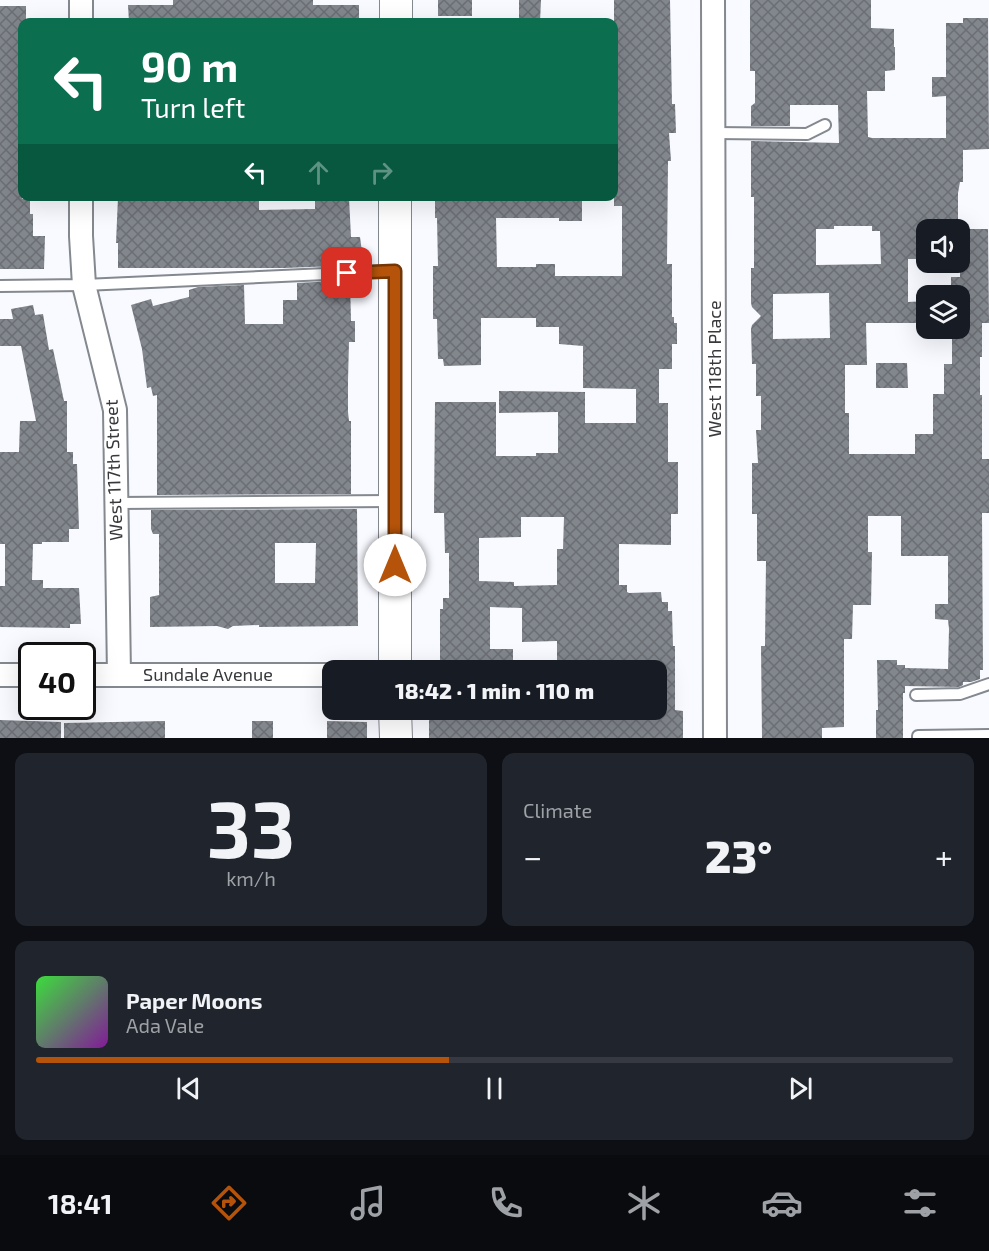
<!DOCTYPE html>
<meta charset="utf-8">
<style>
:root{--surface:#171b24;--page:#20242c;--text:#f1f3f6;--muted:#9ea1a6;--line:#363941;--accent:#b45309}
body{margin:0;font-family:"Exo 2",sans-serif;background:var(--page);color:var(--text);height:100vh;display:flex;flex-direction:column;font-size:22px;white-space:nowrap}
*{box-sizing:border-box;margin:0}
p{font-size:20px;color:var(--muted)}
.icon{flex:none;width:33px;height:33px;fill:none;stroke:currentColor;stroke-width:2;stroke-linecap:round;stroke-linejoin:round}
.map{position:relative;height:738px;overflow:hidden}
.side{display:flex;flex-direction:column;gap:15px;padding:15px;background:#0d0f14;flex:1}
.side>*{flex:none}
.banner{position:absolute;left:18px;top:18px;width:600px;height:183px;border-radius:12px;box-shadow:0 6px 24px #0002;background:#0b6e4f;color:#fff;overflow:hidden}
.controls{position:absolute;left:916px;top:219px;display:grid;gap:12px}
.controls a{display:grid;place-items:center;width:54px;height:54px;border-radius:12px;background:var(--surface);box-shadow:0 6px 24px #0002;font-size:30px}
.speed{position:absolute;left:18px;top:642px;display:flex;gap:12px;font-size:30px;font-weight:700;text-align:center}
.speed>*{display:grid;place-content:center;width:78px;height:78px;border-radius:50%;background:var(--surface);box-shadow:0 6px 24px #0002;line-height:1}
.speed .limit{border:3px solid #111;border-radius:9px;background:#fff;color:#111}
.pin{position:absolute;display:grid;place-items:center;width:51px;height:51px;color:#fff;margin:-26px;border-radius:12px;box-shadow:0 3px 9px #0006}
.me{position:absolute;width:66px;margin:-33px;rotate:0deg;stroke-linejoin:round;filter:drop-shadow(0 0 4px #0008)}
.turn{display:flex;align-items:center;gap:21px;height:126px;padding:0 24px;font-size:27px}
.turn .icon{width:78px;height:78px;stroke-width:2.5}
.turn b{display:block;font-size:42px;line-height:51px}
.lanes{display:flex;align-items:center;height:57px;padding:0 24px;background:#0003;justify-content:center;gap:30px;direction:ltr}
.lanes .off{opacity:.35}
.big{font-size:45px;font-weight:800;line-height:1.1}
.side .widget{flex:1;display:flex;flex-direction:column;justify-content:center;gap:9px;min-width:0;padding:0 21px;border-radius:12px;background:var(--page)}
.side .dial{align-items:center;gap:0}
.dial b{font-size:78px;line-height:1}
.song{display:flex;align-items:center;gap:18px}
.cover{width:72px;height:72px;border-radius:9px;background:linear-gradient(135deg,hsl(120 70% 55%),hsl(290 70% 35%))}
.played{height:6px;border-radius:3px;background:linear-gradient(90deg,var(--accent) 45%,var(--line) 45%)}
.keys{display:flex;justify-content:space-around;direction:ltr}
.heat{display:flex;justify-content:space-between;align-items:center;font-size:33px;direction:ltr}
.side .tiles{flex:1;display:grid;gap:15px;grid-template-columns:1fr 1fr}
.widget:last-child{grid-column:span 2}
.trip{position:absolute;left:322px;top:660px;width:345px;height:60px;border-radius:12px;background:var(--surface);box-shadow:0 6px 24px #0002;font-weight:800;line-height:60px;text-align:center}
.tab-bar{display:flex;height:96px;justify-content:space-around;align-items:center;background:#090b0e;color:var(--muted)}
.tab-bar .icon{width:42px;height:42px}
.tab-bar .current{color:var(--accent)}
.tab-bar b{font-size:27px;color:var(--text)}
.map>svg:first-child{display:block}
</style>
<div class="map">
<svg width="989" height="738" viewBox="0 0 989 738">
<defs>
<pattern id="building-cross-hatch" width="8" height="8" patternUnits="userSpaceOnUse" patternTransform="scale(1.5)"><rect width="8" height="8" fill="#82868d"/><path d="M0 0l8 8M0 8l8-8" fill="none" stroke="#6b6f74"/></pattern>
</defs>
<rect width="100%" height="100%" fill="#f8faff"/>
<g fill="url(#building-cross-hatch)" fill-rule="evenodd">
<path d="M173,0H313V5H359V22H129L128,5H173Z"/>
<rect x="438" y="0" width="34" height="16"/>
<path d="M519,0H541L540,22H519Z"/>
<path d="M614,0H670L672,104H675L676,133H669L671,161H668L667,264H672V317H674V323H677V344H672V369H659V403H668V462H678V514H671V545L619,544V585H627V592L629,593L661,592L662,602H668V611H672L673,646H675V710L683,711V738H429V710H657V670H557V641L522,642V608L490,607V649H513V668H480V670H440V609H443V598H449V553H445L444,513H434L435,402H496V456H536V453H558V412L499,413V391L585,392V423H636V389L583,388V346L559,344V327H536V318H481V365L444,366L443,359H438L437,319H433V266H438L437,218H435V196H582V221H559V218H496L497,267H536V264H555V276H622V206H614ZM521,517H564L563,549H557V585L514,586V582L479,581V538L521,537Z"/>
<path d="M750,0H871V28L894,29V47H895V70L885,71V91H867L868,137L872,138H946V96L932,97V77H946V23H963V18H988L989,149L963,150V182H960L958,193V230H927V259H908V302L927,301V323H866L867,365H845V413H849V454H915V434H933V394H944V364H952V337H960V296H951V277H960V229H988L989,323H982V357H980V395H982V459H989V513H982L983,670H980V679L971,682H963V685L959,687L905,686V693H903V738H876V710H878L877,660H897V665H905V668L948,669L949,629L948,620L935,619V604H948V556H901V516H868V552H872L871,605H853L852,639H844V727L822,728V738H762L761,646H765L766,561H757V514H752V463H758L756,430H761V396H756V364H752L751,329L752,325L761,316L752,307L751,303V268H754V197H751V141L839,143L838,105H790V126H751V106L755,103V71H750ZM834,226H872V231H880L881,264L816,265V229H834ZM829,293L830,338L773,339V294Z"/>
<path d="M0,6H26V22H22V199H30V214H33V236H45L44,269H0Z"/>
<path d="M240,196H259V210L315,209V199L349,198L351,237H360L362,252L360,265L285,268H118V243H116L118,197Z"/>
<path d="M350,280L351,321H355V342H349L348,380V412L349,421H351V494L157,495V395L153,396L151,387L147,388L142,349L131,305L151,299L153,306L189,297V290L198,287L244,285L245,324H283V300H297V283Z"/>
<path d="M33,305L35,315L43,314L49,350L53,349L64,401H67V452H73V464H77L79,529H69V542H42V544H33L32,580H43V588H79L81,624H70V628L0,627V586H5V544H0V452H19L20,421H36L21,346H0V319H13L11,309Z"/>
<path d="M876,363H907L908,388H876Z"/>
<path d="M357,509L358,626L259,627V625L233,626L228,629L217,626L150,627V597L159,595V534H153L151,529V510ZM275,543H316L315,583H275Z"/>
<path d="M0,720L61,722V738H0Z"/>
<path d="M165,721V738H64V723Z"/>
<rect x="252" y="721" width="21" height="17"/>
<path d="M327,721L367,722V738H327Z"/>
</g>
<g fill="none" stroke-linecap="round" stroke-linejoin="round">
<g stroke="#84888f" stroke-width="14">
<g id="lane">
<path d="M714,133L807,134L825,125"/>
<path d="M0,286L84,285L392,271"/>
<path d="M117,503L391,501"/>
<path d="M916,695L960,694L989,684"/>
<path d="M918,738V736L989,735"/>
</g>
</g>
<g stroke="#84888f" stroke-width="26">
<g id="street">
<path d="M713,0L715,738"/>
<path d="M81,22V0"/>
<path d="M81,196V236L84,285L115,410L119,675"/>
<path d="M0,675H32"/>
<path d="M82,675H333"/>
</g>
</g>
<g stroke="#84888f" stroke-width="34">
<g id="secondary">
<path d="M396,22V0"/>
<path d="M395,670V196"/>
<path d="M395,710L396,738"/>
</g>
</g>
<use href="#lane" stroke="#fff" stroke-width="10"/>
<use href="#street" stroke="#fff" stroke-width="22"/>
<use href="#secondary" stroke="#fff" stroke-width="32"/>
</g>
<g fill="none" stroke-linecap="round" stroke-linejoin="round">
<g stroke="#753606" stroke-width="15">
<path id="route" d="M347,273L395,271V565"/>
</g>
<use href="#route" stroke="#b45309" stroke-width="10"/>
</g>
<g text-anchor="middle" stroke-width="4.5" stroke-linejoin="round" paint-order="stroke">
<g font-size="18" fill="#38393c" stroke="#fff">
<text transform="translate(715 369) rotate(-90)" y="6">West 118th Place</text>
<text transform="translate(114 470) rotate(-92)" y="6">West 117th Street</text>
<text x="208" y="681">Sundale Avenue</text>
</g>
</g>
</svg>
<div class="controls">
<a><svg class="icon" aria-label="sound" viewBox="0 0 24 24"><path d="M4 9h4l5-4v14l-5-4H4zM17 9q2 3 0 6"/></svg></a>
<a><svg class="icon" aria-label="layers" viewBox="0 0 24 24"><path d="M12 4l9 5-9 5-9-5zM3 14l9 5 9-5"/></svg></a>
</div>
<div class="speed"><div class="limit">40</div></div>
<div class="pin" style="left:347px;top:273px;background:#d93025"><svg class="icon" aria-label="arrive" viewBox="0 0 24 24"><path d="M6 21V4h12l-3 4 3 4H6"/></svg></div>
<svg class="me" style="left:395px;top:565px" viewBox="-20 -20 40 40"><circle r="19" fill="#fff"/><path d="M0-13L10 11 0 6-10 11z" fill="#b45309"/></svg>
<div class="trip">18:42 · 1 min · 110 m</div>
<div class="banner">
<div class="turn"><svg class="icon" aria-label="left" viewBox="0 0 24 24"><path d="M17 20v-9H6M10 6l-5 5 5 5"/></svg><div><b>90 m</b>Turn left</div></div>
<div class="lanes"><svg class="icon" aria-label="left" viewBox="0 0 24 24"><path d="M17 20v-9H6M10 6l-5 5 5 5"/></svg><svg class="icon off" aria-label="ahead" viewBox="0 0 24 24"><path d="M12 20V5M6 11l6-6 6 6"/></svg><svg class="icon off" aria-label="right" viewBox="0 0 24 24"><path d="M7 20v-9h11M14 6l5 5-5 5"/></svg></div>
</div>
</div>
<section class="side">
<div class="tiles">
<div class="widget dial"><b>33</b><p>km/h</p></div>
<div class="widget"><p>Climate</p>
<div class="heat"><a>−</a><b class="big">23°</b><a>+</a></div>
</div>
<div class="widget">
<div class="song"><i class="cover"></i><div><b>Paper Moons</b><p>Ada Vale</p></div></div>
<div class="played"></div>
<div class="keys"><svg class="icon" aria-label="previous" viewBox="0 0 24 24"><path d="M18 5L8 12l10 7zM5 5v14"/></svg><svg class="icon" aria-label="pause" viewBox="0 0 24 24"><path d="M8 5v14M16 5v14"/></svg><svg class="icon" aria-label="next" viewBox="0 0 24 24"><path d="M6 5l10 7-10 7zM19 5v14"/></svg></div>
</div>
</div>
</section>
<nav class="tab-bar">
<b>18:41</b>
<svg class="icon current" aria-label="directions" viewBox="0 0 24 24"><path d="M12 3l9 9-9 9-9-9zM9 14v-3h6M13 9l2 2-2 2"/></svg>
<svg class="icon" aria-label="music" viewBox="0 0 24 24"><path d="M9 18V5l10-2v13"/><circle cx="6" cy="18" r="3"/><circle cx="16" cy="16" r="3"/></svg>
<svg class="icon" aria-label="phone" viewBox="0 0 24 24"><path d="M5 4h4l2 5-3 2q2 4 5 5l2-3 5 2v4C11 20 4 13 5 4z"/></svg>
<svg class="icon" aria-label="climate" viewBox="0 0 24 24"><path d="M12 3v18M4 7l16 10M4 17L20 7"/></svg>
<svg class="icon" aria-label="car" viewBox="0 0 24 24"><path d="M5 17H2v-5l4-1 3-4h7l3 4 3 1v5h-3M9 17h6M6 11h13"/><circle cx="7" cy="17" r="2"/><circle cx="17" cy="17" r="2"/></svg>
<svg class="icon" aria-label="filters" viewBox="0 0 24 24"><path d="M4 7h16M4 17h16"/><circle cx="9" cy="7" r="2"/><circle cx="15" cy="17" r="2"/></svg>
</nav>
